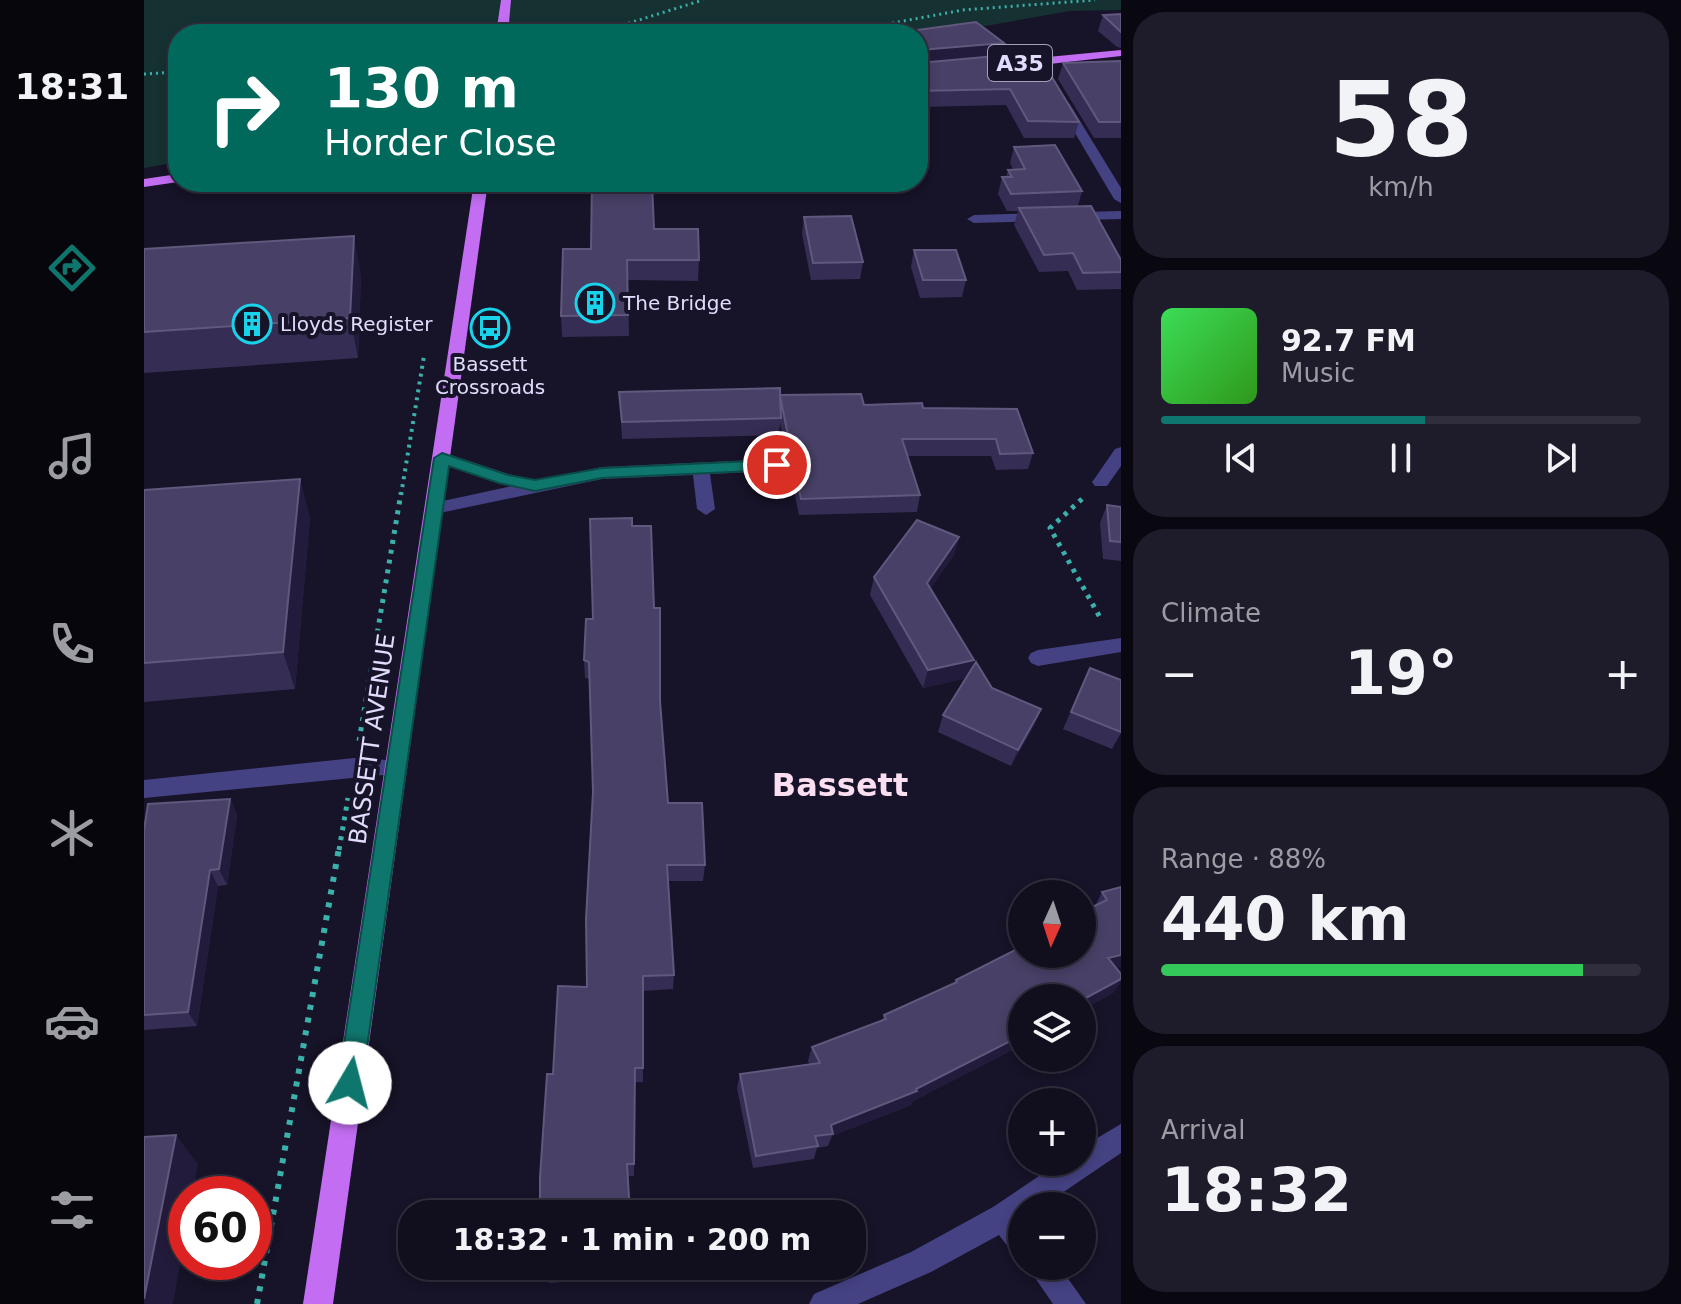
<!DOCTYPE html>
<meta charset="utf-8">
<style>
:root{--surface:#110e1e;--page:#1e1c2b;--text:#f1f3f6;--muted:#9c9ca4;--line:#302e3c;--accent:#0f766e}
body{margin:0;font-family:"DejaVu Sans",sans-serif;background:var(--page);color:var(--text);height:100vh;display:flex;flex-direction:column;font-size:30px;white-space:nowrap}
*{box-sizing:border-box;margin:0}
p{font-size:26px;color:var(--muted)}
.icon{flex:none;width:44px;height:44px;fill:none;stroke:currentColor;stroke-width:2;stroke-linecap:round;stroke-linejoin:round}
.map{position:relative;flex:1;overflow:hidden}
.sheet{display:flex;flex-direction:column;gap:12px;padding:12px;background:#090810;width:560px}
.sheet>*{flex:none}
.top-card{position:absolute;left:24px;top:24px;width:760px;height:168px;border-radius:32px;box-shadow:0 4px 12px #0003,0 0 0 2px var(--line);background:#00695c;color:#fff;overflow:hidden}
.needle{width:52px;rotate:183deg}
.tools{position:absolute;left:864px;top:880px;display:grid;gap:16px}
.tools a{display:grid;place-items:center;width:88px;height:88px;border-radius:50%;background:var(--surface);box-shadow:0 4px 12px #0003,0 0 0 2px var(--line);font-size:40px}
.speed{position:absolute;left:24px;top:1176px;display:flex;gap:16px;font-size:40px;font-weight:700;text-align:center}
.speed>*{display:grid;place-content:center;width:104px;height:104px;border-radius:50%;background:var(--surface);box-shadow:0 4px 12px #0003,0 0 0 2px var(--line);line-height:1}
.speed .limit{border:12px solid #d22;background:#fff;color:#111}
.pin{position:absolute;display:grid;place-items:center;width:68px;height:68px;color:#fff;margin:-34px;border:4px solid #fff;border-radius:50%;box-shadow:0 2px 8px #0007}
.me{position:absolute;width:88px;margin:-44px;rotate:8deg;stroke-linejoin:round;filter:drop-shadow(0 0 6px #0008)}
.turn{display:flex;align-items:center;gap:28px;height:168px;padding:0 24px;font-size:36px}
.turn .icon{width:104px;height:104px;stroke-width:2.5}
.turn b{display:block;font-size:56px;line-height:68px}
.big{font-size:60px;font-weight:800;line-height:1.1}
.sheet .card{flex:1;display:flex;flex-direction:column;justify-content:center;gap:12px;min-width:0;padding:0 28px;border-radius:32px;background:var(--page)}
.sheet .dial{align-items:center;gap:0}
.dial b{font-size:104px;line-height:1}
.song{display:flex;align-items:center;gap:24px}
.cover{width:96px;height:96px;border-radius:12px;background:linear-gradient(135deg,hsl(130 70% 55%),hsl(110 70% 35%))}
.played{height:8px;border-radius:4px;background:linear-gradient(90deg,var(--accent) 55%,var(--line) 55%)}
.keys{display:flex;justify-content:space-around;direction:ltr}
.heat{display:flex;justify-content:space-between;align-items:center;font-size:44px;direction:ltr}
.charge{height:12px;border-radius:6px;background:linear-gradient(90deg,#34c759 88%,var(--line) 0)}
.trip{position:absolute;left:254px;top:1200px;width:468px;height:80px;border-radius:32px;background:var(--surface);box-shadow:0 4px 12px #0003,0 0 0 2px var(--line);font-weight:800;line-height:80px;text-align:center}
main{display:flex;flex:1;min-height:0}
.tabs{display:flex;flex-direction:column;width:144px;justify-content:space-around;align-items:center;background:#07060c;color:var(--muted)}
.tabs .icon{width:56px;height:56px}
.tabs .on{color:var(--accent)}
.tabs b{font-size:36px;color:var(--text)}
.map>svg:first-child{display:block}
</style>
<main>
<nav class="tabs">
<b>18:31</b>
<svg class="icon on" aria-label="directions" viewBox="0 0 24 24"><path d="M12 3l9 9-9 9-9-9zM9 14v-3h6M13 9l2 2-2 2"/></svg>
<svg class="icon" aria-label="music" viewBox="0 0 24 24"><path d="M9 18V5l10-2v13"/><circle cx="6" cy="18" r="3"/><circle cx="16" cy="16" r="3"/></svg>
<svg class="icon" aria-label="phone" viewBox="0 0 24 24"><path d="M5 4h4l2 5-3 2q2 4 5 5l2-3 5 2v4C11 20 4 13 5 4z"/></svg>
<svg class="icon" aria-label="climate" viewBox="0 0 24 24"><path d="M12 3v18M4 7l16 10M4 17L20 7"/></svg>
<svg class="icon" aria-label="car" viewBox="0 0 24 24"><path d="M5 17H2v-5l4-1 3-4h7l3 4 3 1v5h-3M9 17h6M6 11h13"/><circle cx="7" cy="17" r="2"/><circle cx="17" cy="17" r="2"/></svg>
<svg class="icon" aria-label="filters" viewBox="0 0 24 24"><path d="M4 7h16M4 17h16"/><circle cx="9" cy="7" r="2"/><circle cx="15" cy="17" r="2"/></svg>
</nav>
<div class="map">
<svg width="977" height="1304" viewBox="0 0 977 1304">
<rect width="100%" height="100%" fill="#171328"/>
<path fill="#163131" d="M0,0H977V10L926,11L774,38V34H34V162L0,168Z"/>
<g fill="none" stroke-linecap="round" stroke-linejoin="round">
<g stroke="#3bb1ac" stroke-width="3" stroke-dasharray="2 4" stroke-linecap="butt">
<path d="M450,34L559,0"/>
<path d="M689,34L819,10L951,0"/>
<path d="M0,74L34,72"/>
</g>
<path stroke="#3bb1ac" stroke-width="4" stroke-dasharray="3 5" stroke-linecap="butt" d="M257,495L280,356"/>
<g stroke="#3bb1ac" stroke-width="5" stroke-dasharray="4 6" stroke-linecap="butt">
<path d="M938,499L906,528L958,621"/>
<path d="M215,741L257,493"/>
<path d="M195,850L204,798"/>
</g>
<path stroke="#3bb1ac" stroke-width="6" stroke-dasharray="5 8" stroke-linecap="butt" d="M113,1304L195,848"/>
<g fill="#454283" fill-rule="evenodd">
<path d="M917,103H925L977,188V203L970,199L915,106Z"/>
<path d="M977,211V219L830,223L823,219L830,215Z"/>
<path d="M977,447V466L963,486H951L948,482L951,478L971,449Z"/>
<path d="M298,452L389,482L458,467L633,459L642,465L633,471L566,474L571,509L562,515L553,509L549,475L458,479L291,514L282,508L285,504L368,486L292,462L289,458L292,454Z"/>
<path d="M977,638V652L894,666L887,663L884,658L887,653L894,650Z"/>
<path d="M210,758L260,761L263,767L260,773L0,798V780Z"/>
<path d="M977,1124V1153L899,1206H878V1256L868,1252L855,1235L787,1272L714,1304H665L670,1294L767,1252L849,1207L916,1162H938V1147Z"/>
<path d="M883,1266H915L942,1304H909Z"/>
</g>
<g fill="#c26df2" fill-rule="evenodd">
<path d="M357,0H367L364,34H352Z"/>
<path d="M977,50V56L862,69L856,65L862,61Z"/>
<path d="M34,174V182L0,187V179Z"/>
<path d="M330,182H344L189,1304H159Z"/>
</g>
</g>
<g fill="#362d54">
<path d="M977,14V48L973,47L954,31L959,15Z"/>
<path d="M774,34L857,56L935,122L930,138H880L862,105L778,107L776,120H774Z"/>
<path d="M977,61V138H950L914,79L919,63Z"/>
<path d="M870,147L938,191L934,206L977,260V289L933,290L924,271L895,272L870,225L874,211H863L854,194L858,177H862L864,170L869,169L866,163Z"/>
<path d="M660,217L719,262L716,279L667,280L658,234Z"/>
<path d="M510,229L555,260L554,281L484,280L485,336L418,337L417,316L447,249Z"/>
<path d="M0,249L217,275L214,358L0,373Z"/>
<path d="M770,250L822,280L818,297L776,298L767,267Z"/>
<path d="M475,392L636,395L720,405L779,408L889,453L884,469L852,470L847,456H763L776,495L773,512L655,515L636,423L635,435L478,439Z"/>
<path d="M0,490L166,517L151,689L0,702Z"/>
<path d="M963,505L977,507V561L959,559L956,523Z"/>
<path d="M488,526L510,608L524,803L561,865L559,881H524L530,975L529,989L499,991V1082H491L490,1176H484L486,1214H397L396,1208L409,1074L443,987L449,792L446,679L441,678L440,660L449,619Z"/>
<path d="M815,537L810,555L786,589L827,668L848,688L897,709L890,726L867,766L794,732L799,715L822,678L779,688L726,595L730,577Z"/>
<path d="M946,668L977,680V733L968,749L919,729Z"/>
<path d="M86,799L93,815L83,885L74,886L53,1026L0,1030V830Z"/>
<path d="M977,887L970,992L938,1010V998H878V1045L769,1101L767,1105L688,1136L684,1146L673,1148L670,1159L609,1168L593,1088L596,1074L666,1065L664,1061L668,1047L738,1021L740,1015L810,984L812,980L869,951L873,945L951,906L958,892Z"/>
<path d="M488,1266V1277L405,1283L403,1272Z"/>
</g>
<g fill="#221b3b">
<path d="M860,43L856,58L774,66L776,50Z"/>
<path d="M210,236L217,275L214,358L206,318Z"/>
<path d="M156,479L166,517L151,689L139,652Z"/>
<path d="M815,537L810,555L778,601L783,583Z"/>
<path d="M830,660L825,677L779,688L784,670Z"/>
<path d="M897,709L890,726L867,766L874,750Z"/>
<path d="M86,799L93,815L83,885L75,869Z"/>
<path d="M66,870L74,886L53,1026L44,1012Z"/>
<path d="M977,955V967L954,973L964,958Z"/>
<path d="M977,979V982L970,992L938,1010V1000Z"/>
<path d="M878,1035V1045L769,1101L767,1105L688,1136L689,1134L687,1125L772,1089Z"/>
<path d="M32,1135L54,1164L49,1194H42V1232L29,1304H0V1299Z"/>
</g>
<g fill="#484066" stroke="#60587d" stroke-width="2">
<path d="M977,14V32L959,15Z"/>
<path d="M832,22L860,43L776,50L775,63L875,54L888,64H900L935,122L884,121L866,89L774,91V34H744Z"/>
<path d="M977,61V122H955L919,63Z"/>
<path d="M774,92L779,104H774Z"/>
<path d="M911,145L938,191L867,194L858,177H868L864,170L881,169L870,147Z"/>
<path d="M448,182H508L510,229H554L555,260H483L484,315L417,316L419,249H447Z"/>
<path d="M947,206L977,260V272L939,273L929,253L900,255L875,208Z"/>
<path d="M707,216L719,262L669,263L660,217Z"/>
<path d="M210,236L206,318L0,332V249Z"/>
<path d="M770,250H812L822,280H779Z"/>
<path d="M636,388V395L717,394L720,405L778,403L779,408L873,409L889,453L856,454L852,439H758L776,495L657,499L636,396L637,418L478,422L475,392Z"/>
<path d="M156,479L139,652L0,663V490Z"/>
<path d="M963,505L977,507V542L966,541Z"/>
<path d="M488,518V526H507L510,608H516V701L524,803H558L561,865H523L530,975L499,976V1068H491L490,1164H483L486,1214H402V1207L396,1208V1177L403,1074H409L414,986L443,987L442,919L449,792L445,662L440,660L442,619H449L446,519Z"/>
<path d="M773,520L815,537L783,583L830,660L784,670L730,577Z"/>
<path d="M832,662L848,688L897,709L874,750L799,715Z"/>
<path d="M946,668L977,680V732L927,712Z"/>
<path d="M86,799L75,869L66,870L44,1012L0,1015V830L4,804Z"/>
<path d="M977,887V955L964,958L977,974V979L938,1000V998H878V1035L772,1089L773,1091L687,1125L689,1134L671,1136L674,1146L612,1156L596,1074L676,1063L668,1047L742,1019L740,1015L813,982L812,980L875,948L873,945L878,942V954H938V912L963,900L958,892Z"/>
<path d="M32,1135L0,1299V1137Z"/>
<path d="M403,1266H488V1267L403,1272Z"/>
</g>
<path fill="#0f766e" stroke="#0a4d48" stroke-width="2" d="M298,453L364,475L391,480L458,468L633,460L641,465L633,470L458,478L391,491L355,483L305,466L218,1083L214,1091L206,1094L198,1091L194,1083L290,458Z"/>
<defs>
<g id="building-ring" transform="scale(2)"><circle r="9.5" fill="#171328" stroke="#19d3eb" stroke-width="1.5"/><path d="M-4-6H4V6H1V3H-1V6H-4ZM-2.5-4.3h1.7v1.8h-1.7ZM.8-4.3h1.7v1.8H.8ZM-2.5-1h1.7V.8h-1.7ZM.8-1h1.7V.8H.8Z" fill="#19d3eb"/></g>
<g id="bus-ring" transform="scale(2)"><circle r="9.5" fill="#171328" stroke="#19d3eb" stroke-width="1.5"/><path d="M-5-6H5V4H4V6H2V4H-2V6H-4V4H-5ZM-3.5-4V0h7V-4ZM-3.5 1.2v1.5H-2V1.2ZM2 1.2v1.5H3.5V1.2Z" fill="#19d3eb"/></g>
</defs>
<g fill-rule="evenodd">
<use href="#building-ring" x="451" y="303"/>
<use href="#building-ring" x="108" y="324"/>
<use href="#bus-ring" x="346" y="328"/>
</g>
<g text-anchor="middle" stroke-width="8" stroke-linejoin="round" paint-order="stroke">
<g font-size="20" fill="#e0dcfc" stroke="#171328" text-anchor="start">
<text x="479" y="310">The Bridge</text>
<text x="136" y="331">Lloyds Register</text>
<text x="346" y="371" text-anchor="middle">Bassett<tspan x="346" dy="23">Crossroads</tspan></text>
</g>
<rect fill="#171328" stroke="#a4a0bc" stroke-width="2" x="844" y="45" width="64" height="36" rx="6"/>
<g font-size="22" font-weight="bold" fill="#e0dcfc">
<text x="876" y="71">A35</text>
</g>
<g font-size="24" fill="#e0dcfc" stroke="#171328">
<text transform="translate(228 739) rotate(-82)" y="8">BASSETT AVENUE</text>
</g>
<g font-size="32" font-weight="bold" fill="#fcdef1" stroke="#171328">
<text x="696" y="796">Bassett</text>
</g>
</g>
</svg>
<div class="tools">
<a><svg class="needle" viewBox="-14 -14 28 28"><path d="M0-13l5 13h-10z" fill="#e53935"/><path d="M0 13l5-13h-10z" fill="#9c9ca4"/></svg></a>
<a><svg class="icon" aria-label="layers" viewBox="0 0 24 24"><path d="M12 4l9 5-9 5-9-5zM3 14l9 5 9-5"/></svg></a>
<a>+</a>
<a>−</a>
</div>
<div class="speed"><div class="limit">60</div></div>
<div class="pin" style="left:633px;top:465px;background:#d93025"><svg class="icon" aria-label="arrive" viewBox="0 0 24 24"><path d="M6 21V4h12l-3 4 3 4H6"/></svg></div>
<svg class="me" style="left:206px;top:1083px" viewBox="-20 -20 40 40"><circle r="19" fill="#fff"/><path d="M0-13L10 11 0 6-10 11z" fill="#0f766e"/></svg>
<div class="trip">18:32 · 1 min · 200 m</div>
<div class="top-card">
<div class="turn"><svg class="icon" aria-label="right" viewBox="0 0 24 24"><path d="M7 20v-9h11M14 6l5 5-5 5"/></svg><div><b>130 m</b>Horder Close</div></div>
</div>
</div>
<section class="sheet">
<div class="card dial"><b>58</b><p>km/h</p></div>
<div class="card">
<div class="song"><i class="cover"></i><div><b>92.7 FM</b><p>Music</p></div></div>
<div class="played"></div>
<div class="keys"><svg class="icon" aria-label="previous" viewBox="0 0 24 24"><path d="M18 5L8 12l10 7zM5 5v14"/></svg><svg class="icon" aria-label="pause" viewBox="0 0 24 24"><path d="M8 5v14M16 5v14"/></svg><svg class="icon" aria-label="next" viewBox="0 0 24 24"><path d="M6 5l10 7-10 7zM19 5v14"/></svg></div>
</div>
<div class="card"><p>Climate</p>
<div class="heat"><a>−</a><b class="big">19°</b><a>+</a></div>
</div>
<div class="card"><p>Range · 88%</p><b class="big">440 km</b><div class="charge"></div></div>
<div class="card"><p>Arrival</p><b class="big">18:32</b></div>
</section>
</main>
